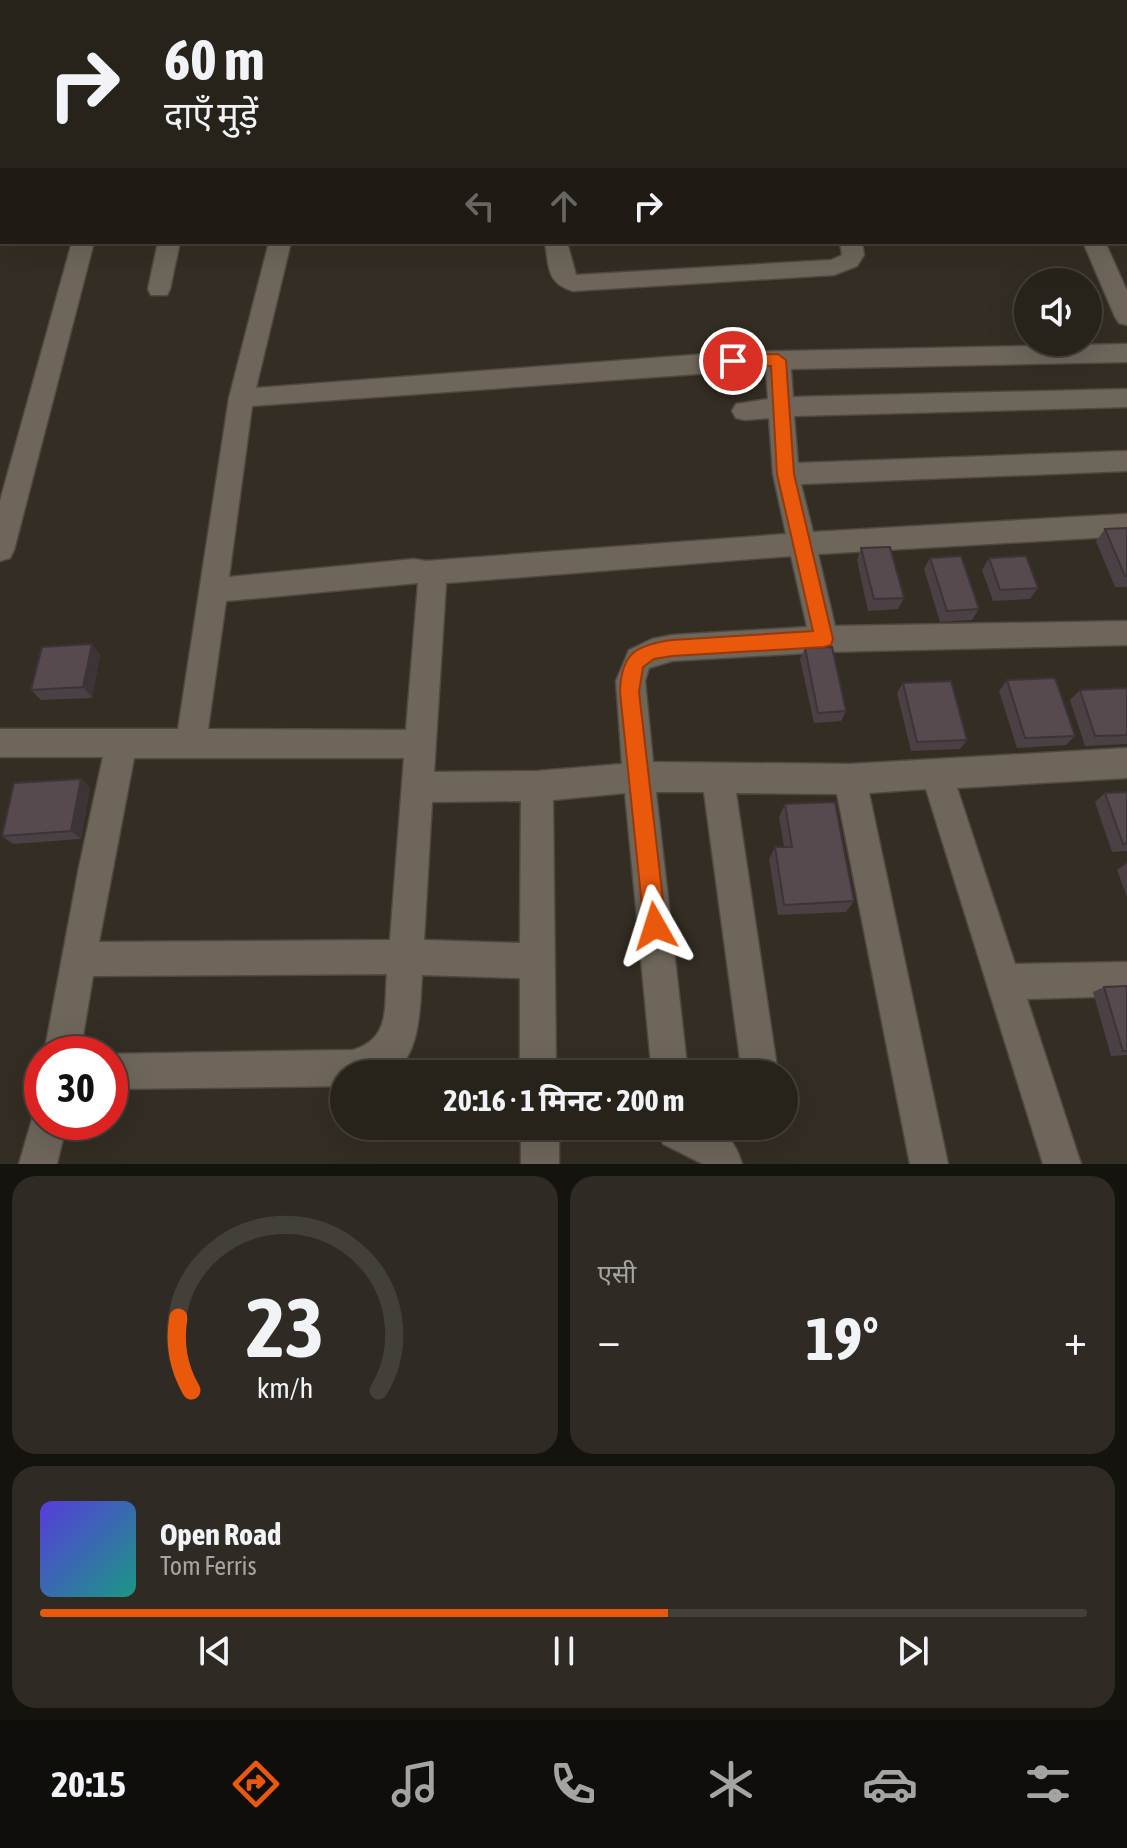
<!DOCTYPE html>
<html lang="hi">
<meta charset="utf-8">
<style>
:root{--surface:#27221a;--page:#2f2a23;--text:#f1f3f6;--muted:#a4a4a2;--line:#433f39;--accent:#ea580c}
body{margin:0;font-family:"Asap Condensed","Noto Sans Devanagari",sans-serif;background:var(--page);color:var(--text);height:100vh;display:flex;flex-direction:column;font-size:30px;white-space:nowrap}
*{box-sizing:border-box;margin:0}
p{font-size:26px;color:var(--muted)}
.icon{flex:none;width:44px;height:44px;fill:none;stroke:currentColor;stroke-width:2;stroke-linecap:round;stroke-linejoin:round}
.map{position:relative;height:1164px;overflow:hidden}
.panel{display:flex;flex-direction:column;gap:12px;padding:12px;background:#15130e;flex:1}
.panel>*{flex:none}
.guide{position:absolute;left:0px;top:0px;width:1128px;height:244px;box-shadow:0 8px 32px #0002,0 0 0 2px var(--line);background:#27221a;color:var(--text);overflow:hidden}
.tools{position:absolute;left:1014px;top:268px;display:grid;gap:16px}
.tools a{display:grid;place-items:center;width:88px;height:88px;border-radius:50%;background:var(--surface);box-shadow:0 8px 32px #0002,0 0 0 2px var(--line);font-size:40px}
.speed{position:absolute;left:24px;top:1036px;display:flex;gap:16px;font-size:40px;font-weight:700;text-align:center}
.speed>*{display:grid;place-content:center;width:104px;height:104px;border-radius:50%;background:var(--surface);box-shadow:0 8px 32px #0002,0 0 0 2px var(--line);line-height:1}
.speed .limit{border:12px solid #d22;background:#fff;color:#111}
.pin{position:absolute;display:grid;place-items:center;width:68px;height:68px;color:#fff;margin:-34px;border:4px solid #fff;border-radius:50%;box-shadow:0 2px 8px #0007}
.me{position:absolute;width:88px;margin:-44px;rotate:354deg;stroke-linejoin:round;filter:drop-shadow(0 0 6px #0008)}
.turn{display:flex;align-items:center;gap:28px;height:168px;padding:0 32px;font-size:36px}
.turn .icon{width:104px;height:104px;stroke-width:2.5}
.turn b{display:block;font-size:56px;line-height:68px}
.lanes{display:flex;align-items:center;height:76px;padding:0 32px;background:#0003;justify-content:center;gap:40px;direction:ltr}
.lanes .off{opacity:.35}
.big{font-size:60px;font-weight:700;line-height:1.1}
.panel .tile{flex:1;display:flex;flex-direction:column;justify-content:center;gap:12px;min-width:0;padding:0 28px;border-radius:24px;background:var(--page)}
.panel .dial{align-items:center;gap:0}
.dial svg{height:208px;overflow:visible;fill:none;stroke:var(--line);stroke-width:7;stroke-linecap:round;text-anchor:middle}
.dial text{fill:var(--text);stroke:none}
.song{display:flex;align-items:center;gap:24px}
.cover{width:96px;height:96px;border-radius:12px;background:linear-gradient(135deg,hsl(250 70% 55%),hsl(170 70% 35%))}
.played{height:8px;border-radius:4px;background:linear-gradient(90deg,var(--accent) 60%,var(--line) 60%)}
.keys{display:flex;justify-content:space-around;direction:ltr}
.heat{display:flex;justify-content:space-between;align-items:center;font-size:44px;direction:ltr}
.panel .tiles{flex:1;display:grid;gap:12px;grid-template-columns:1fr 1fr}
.tile:last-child{grid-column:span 2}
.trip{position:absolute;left:330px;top:1060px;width:468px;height:80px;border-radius:40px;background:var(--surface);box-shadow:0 8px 32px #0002,0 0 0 2px var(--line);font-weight:700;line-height:80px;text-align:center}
.dock{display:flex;height:128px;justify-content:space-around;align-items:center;background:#100e0a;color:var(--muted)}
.dock .icon{width:56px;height:56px}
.dock .on{color:var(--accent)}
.dock b{font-size:36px;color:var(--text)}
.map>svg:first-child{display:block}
</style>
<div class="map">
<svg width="1127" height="1164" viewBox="0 0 1127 1164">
<rect width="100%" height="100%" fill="#342d23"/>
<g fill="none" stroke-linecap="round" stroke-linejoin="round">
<g stroke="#504941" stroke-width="3">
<rect id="lane" x="1126" y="62" width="1" height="6"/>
</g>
<g stroke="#504941" stroke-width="3">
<g id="street">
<rect x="59" y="0" width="18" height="2"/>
<path d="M160,0H178L159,2Z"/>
<path d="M299,0H317L298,2Z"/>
<rect x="365" y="0" width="18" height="2"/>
<rect x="424" y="0" width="18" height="2"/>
<rect x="480" y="0" width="18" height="2"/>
<rect x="534" y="0" width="18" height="2"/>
<rect x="777" y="0" width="18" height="2"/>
<path d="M969,0H987L988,2H970Z"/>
<rect x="0" y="47" width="2" height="12"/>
<rect x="1126" y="153" width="1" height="12"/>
<path d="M0,213H2L0,234Z"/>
<rect x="1126" y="225" width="1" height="14"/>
<path d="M72,242H94L14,550L10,558L0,561V501Z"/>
<path d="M158,242H180L170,289L167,295H151L148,289Z"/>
<path d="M269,242H291L256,388L733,352L1127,344V362L791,369L793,397L1127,389V407L794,416L798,463L1127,451V471L801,484L813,532L1127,514V536L818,554L835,626L1127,621V645L824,652L672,661L649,668L645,681L653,762L850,764L1127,748V778L957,788L1015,964L1127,962V996L1027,999L1081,1164H1043L926,789L869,793L948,1164H910L837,794L736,793L778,1074H742L704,792H656L688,1074H652L625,793L553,800L556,1074H520V978L422,975C420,1003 421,1061 389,1073C376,1077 357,1074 344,1074V1086L110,1089V1054H107L353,1050C391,1038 384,1008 387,974L93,976L80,1054H44L79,867L103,757H0V729H178L229,398ZM766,369L768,399L736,404L732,411L736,418L745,420L769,418L773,474L786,534L426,561L414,559L229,577L252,406ZM791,556L807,627L672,635L652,639L629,650L616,681L622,764L537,771L434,772L446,583ZM418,583L406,730L208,729L226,601ZM134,758H404L390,940L99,942ZM521,801L520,943L424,940L432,802Z"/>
<path d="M545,242H567L576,275L831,260L842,255L840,242H862L864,255L857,266L834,275L573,291C546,283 549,266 545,242Z"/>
<path d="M1083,242H1105L1127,291V325L1119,323L1115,317Z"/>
<path d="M42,1106V1122H67L57,1164H19L35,1109Z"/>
<rect x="521" y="1126" width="38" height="38"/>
<path d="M656,1126C696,1126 729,1117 742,1164H703L663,1144Z"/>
</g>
</g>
<g stroke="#504941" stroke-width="3">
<g id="secondary">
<path d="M1011,0H1039L1041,2H1013Z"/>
<rect x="1126" y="37" width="1" height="16"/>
</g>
</g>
<use href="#lane" fill="#6e665b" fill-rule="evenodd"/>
<use href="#street" fill="#6e665b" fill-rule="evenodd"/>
<use href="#secondary" fill="#6e665b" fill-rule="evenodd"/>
</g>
<g fill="#4b4044">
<path d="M1127,528V587H1115L1096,541L1105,529Z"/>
<path d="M861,548L904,598L898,609L868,611L857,560Z"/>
<path d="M930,558L979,609L972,620L940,622L924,569Z"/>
<path d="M989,558L1038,588L1030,599L993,601L982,570Z"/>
<path d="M92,644L100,655L92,698L41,700L31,690Z"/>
<path d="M805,648L846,711L841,721L814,723L800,659Z"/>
<path d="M1007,680L1075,736L1066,745L1017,748L999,691Z"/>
<path d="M903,683L967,740L960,749L911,751L897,693Z"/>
<path d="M1127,688V744L1085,746L1070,700L1080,690Z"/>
<path d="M81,779L90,788L81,839L13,844L2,836Z"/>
<path d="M1127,792V851L1112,852L1095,802L1105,793Z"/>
<path d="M785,804L854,901L846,912L778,915L769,859L775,847H784L779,817Z"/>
<path d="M1127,863V897L1117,870Z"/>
<path d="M1127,986V1055L1111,1056L1093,992L1104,987Z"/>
</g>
<g fill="#3d3437">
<path d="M92,644L100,655L92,698L83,687Z"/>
<path d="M81,779L90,788L81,839L71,831Z"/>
</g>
<g fill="#574a4f" stroke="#3d3437" stroke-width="2">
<path d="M1127,528V576H1125L1105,529Z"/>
<path d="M890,547L904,598L874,599L861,548Z"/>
<path d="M961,556L979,609L947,611L930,558Z"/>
<path d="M1026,556L1038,588L1000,590L989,558Z"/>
<path d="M92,644L83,687L31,690L42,647Z"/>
<path d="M832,647L846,711L818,713L805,648Z"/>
<path d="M1055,678L1075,736L1025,738L1007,680Z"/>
<path d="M951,681L967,740L917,742L903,683Z"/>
<path d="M1127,688V735L1095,736L1080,690Z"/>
<path d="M81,779L71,831L2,836L14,783Z"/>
<path d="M1127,792V843L1123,844L1105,793Z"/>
<path d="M835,802L854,901L784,905L775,847H792L785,804Z"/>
<path d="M1127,986V1051H1123L1104,987Z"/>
</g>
<path fill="#ea580c" stroke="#983908" stroke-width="2" d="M778,354L786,360L794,474L833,639L831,645L824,647L672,656L654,659L643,667L639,692L666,926L663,933L655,937L647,933L644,926L620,692C621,653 636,645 672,640L813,631L777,474L771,366H733L725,361L733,355Z"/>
</svg>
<div class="tools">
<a><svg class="icon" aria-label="sound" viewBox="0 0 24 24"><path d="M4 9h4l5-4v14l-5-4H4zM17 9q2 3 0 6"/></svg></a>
</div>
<div class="speed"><div class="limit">30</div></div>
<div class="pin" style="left:733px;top:361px;background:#d93025"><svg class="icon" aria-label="arrive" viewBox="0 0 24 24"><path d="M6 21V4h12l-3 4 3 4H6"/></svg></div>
<svg class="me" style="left:655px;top:926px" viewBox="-20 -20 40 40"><path d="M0-17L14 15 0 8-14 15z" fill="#ea580c" stroke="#fff" stroke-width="4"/></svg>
<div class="trip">20:16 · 1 मिनट · 200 m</div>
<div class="guide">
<div class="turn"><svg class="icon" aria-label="right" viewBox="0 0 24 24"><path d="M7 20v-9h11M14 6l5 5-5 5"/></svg><div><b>60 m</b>दाएँ मुड़ें</div></div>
<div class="lanes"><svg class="icon off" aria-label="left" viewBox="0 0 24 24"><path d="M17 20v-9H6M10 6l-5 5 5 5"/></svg><svg class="icon off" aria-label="ahead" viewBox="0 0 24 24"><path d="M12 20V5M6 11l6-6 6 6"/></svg><svg class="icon" aria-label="right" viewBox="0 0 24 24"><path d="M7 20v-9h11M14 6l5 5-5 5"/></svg></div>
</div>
</div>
<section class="panel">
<div class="tiles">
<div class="tile dial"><svg viewBox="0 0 100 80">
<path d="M14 69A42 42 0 1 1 86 69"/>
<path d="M14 69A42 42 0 0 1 9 41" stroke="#ea580c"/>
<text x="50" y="56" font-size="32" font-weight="700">23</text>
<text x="50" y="72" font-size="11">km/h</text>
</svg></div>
<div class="tile"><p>एसी</p>
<div class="heat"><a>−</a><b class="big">19°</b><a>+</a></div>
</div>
<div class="tile">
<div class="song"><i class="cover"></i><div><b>Open Road</b><p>Tom Ferris</p></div></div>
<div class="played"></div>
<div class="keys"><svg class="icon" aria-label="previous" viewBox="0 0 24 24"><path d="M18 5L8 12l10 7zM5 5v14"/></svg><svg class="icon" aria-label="pause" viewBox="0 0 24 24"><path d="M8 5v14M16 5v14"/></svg><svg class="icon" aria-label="next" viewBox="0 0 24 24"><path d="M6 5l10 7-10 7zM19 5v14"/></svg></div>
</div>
</div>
</section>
<nav class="dock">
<b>20:15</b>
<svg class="icon on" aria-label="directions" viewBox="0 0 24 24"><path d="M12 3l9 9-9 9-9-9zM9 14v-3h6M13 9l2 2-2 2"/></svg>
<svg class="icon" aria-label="music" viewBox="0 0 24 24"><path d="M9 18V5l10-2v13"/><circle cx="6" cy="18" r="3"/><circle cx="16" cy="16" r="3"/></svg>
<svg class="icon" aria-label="phone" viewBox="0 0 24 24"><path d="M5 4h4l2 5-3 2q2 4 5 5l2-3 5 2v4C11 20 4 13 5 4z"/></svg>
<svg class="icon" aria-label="climate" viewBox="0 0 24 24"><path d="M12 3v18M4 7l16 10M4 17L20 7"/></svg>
<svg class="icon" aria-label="car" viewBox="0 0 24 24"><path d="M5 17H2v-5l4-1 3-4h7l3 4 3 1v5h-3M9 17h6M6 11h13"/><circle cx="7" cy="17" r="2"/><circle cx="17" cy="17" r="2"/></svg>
<svg class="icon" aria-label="filters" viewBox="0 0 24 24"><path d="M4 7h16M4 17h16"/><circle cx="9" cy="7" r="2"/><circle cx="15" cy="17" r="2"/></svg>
</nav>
